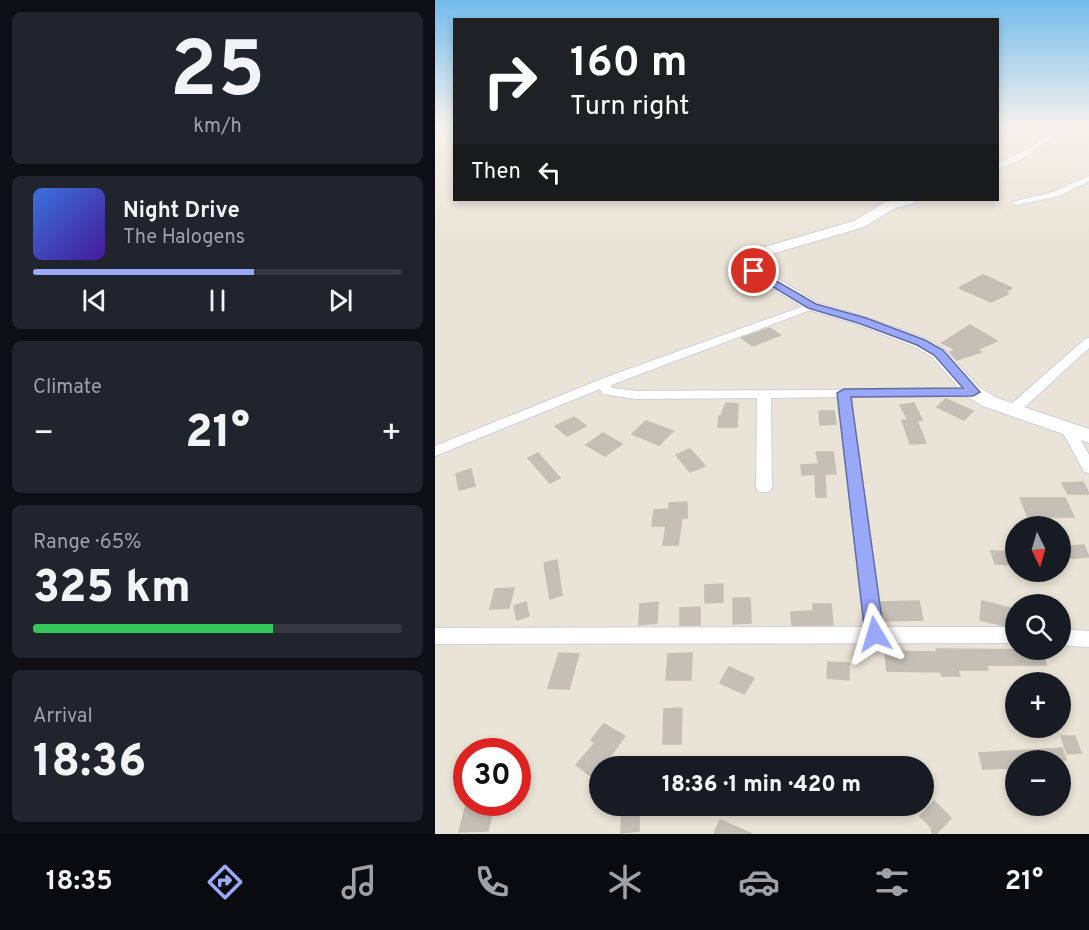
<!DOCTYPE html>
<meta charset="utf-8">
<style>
:root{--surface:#171b24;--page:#20242c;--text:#f1f3f6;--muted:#9ea1a6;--line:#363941;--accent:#9aa8fa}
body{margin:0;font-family:Overpass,sans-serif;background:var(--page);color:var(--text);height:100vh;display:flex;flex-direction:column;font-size:22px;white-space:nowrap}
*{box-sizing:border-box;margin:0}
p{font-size:20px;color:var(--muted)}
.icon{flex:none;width:33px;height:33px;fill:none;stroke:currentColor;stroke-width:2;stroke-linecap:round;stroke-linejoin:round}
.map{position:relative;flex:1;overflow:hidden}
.panel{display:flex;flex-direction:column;gap:12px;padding:12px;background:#0d0f14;width:435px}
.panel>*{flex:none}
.banner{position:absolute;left:18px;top:18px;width:546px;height:183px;border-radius:0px;box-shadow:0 3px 9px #0003;background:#202124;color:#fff;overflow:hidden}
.needle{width:39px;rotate:175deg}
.fabs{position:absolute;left:570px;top:516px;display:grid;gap:12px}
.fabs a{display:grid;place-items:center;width:66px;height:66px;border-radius:50%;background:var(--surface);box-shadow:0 3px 9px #0003;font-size:30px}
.speed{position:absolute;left:18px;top:738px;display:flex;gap:12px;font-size:30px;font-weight:700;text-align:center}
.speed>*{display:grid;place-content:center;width:78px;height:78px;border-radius:50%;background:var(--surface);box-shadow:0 3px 9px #0003;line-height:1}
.speed .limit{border:9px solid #d22;background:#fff;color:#111}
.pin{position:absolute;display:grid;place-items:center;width:51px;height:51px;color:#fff;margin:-26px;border:3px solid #fff;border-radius:50%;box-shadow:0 2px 6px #0007}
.me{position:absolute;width:66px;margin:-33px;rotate:353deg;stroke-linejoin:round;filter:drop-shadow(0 0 4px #0008)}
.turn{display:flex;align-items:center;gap:21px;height:126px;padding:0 18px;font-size:27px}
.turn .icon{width:78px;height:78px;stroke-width:2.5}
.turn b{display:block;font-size:42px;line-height:51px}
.then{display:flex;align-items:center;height:57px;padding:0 18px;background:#0003;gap:12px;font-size:22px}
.big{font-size:45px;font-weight:800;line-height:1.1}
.panel .card{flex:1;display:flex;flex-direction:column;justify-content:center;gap:9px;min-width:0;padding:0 21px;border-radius:9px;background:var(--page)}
.panel .dial{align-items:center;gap:0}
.dial b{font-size:78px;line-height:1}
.song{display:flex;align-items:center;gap:18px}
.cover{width:72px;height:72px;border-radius:9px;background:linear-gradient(135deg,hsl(220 70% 55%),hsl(260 70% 35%))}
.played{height:6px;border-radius:3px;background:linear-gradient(90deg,var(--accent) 60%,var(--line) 60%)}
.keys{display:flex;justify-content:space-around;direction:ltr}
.heat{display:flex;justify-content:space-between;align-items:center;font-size:33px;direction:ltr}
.charge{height:9px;border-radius:4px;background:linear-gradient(90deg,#34c759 65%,var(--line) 0)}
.trip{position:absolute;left:154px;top:756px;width:345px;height:60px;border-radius:30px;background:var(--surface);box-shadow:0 3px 9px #0003;font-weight:800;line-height:60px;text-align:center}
.tabs{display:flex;height:96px;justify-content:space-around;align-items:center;background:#090b0e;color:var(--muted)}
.tabs .icon{width:42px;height:42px}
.tabs .current{color:var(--accent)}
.tabs b{font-size:27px;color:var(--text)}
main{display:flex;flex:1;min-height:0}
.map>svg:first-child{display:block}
</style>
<main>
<section class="panel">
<div class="card dial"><b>25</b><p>km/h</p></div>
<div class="card">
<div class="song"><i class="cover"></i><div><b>Night Drive</b><p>The Halogens</p></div></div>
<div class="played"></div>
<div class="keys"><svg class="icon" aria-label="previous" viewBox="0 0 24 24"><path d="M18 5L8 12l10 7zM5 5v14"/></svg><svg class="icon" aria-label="pause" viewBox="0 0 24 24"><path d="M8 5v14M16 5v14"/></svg><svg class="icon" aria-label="next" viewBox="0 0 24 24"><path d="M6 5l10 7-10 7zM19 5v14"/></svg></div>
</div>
<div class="card"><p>Climate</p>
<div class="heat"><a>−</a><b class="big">21°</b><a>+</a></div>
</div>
<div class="card"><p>Range · 65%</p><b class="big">325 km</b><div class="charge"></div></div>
<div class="card"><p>Arrival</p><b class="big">18:36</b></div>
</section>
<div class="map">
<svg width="654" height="834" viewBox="0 0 654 834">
<rect width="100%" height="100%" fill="#eae3d7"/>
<g fill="#c5c0b7" stroke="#c5bfb1" stroke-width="1.5">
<path d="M548,275L577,288L570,293L573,294L556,302L524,288Z"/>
<path d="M535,325L562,341L542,350L546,352L522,360L515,352L521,350L507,343Z"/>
<path d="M335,328L345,335L318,346L307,338Z"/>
<path d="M511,399L538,411L529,420L502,407Z"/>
<path d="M291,403L303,404L302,427H283L284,416H286Z"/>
<path d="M479,403L487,420L482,421L491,443L475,444L467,420H473L465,405Z"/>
<path d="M384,411H399L401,424L385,425Z"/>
<path d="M139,417L151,426L132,436L120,426Z"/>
<path d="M211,421L238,431L224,445L197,434Z"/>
<path d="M168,433L187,444L170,456L151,445Z"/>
<path d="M255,449L270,466L255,472L241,455Z"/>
<path d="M381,452H398L401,474H390L391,497H381L380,474L367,475L366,465L384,464Z"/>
<path d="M103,453L125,478L115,483L93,458Z"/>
<path d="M36,469L40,486L24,490L21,474Z"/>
<path d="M648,482L654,494H633L627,483Z"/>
<path d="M585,498H630L639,517H593Z"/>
<path d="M252,502V518H247L243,545H228L231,526H217L219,510L234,509V503Z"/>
<path d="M649,545L654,557L626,559V547Z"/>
<path d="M556,551L579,552L580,565L560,564Z"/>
<path d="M122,560L127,595L115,599L109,563Z"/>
<path d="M288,584V602L270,603V585Z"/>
<path d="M79,588L74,608L55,609L60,589Z"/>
<path d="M298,598H315L316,623L298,624Z"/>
<path d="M484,601L488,620L448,621L446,602Z"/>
<path d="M547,601L580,609V625H566L545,620Z"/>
<path d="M91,602L94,616L82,620L79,606Z"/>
<path d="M223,602L222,623L204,625L205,604Z"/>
<path d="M378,604H396L398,625H357L356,612L378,611Z"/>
<path d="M265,607V625H245V608Z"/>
<path d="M501,649L607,650L611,665H551L553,670H523L525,676H507L506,672L452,671L450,651L502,652Z"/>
<path d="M124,653L144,654L134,689L113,688Z"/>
<path d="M257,653L256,680H231L233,654Z"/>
<path d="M393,662L414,663V680L392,678Z"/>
<path d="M294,667L319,678L309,694L285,683Z"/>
<path d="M247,708L246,744H228L229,709Z"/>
<path d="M169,724L190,736L168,766H165V783L141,765L160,743L156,740Z"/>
<path d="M626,736H640L646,753L632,754Z"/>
<path d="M627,748L631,760H580V768L548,769L544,753Z"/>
<path d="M499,801L516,818L501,834H497L496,827L485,816Z"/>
<path d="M59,803L53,831L24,832L31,804Z"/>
<path d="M187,806H204V831L186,833Z"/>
<path d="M285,820L317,834H279Z"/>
</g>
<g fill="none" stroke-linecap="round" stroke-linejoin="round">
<g stroke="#cccfe1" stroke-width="2">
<g id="street">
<path d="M625,125H632L592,157L562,169V164L595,148Z"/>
<path d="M654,176V181L624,196L581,205L577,202L618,192Z"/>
<path d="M377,303L383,306L381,308L176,385L177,388L201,391L543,389L544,392L538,396L416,397L447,627H580V643L0,644V628L429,627L403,397L336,398L337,488L334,492H324L321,488L322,398L201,399L168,394L165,389L0,456V446L169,378Z"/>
<path d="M654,338V348L583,413H573L571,410L573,407L650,339Z"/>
<path d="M634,427L639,428L654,455V473L649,472L627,431Z"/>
<path d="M626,629L654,631V647L626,645Z"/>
</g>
</g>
<g stroke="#cccfe1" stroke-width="2">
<path id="secondary" d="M462,200H481L479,203L460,208L429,227L326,257L321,263L325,268L383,303L433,318L492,339L509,349L545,388L562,398L654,429V443L548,406L531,396L497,357L480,347L421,324L371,309L314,274L307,263L316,251L419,221L450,202Z"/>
</g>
<use href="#street" fill="#fff" fill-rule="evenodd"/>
<use href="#secondary" fill="#fff" fill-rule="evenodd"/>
</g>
<linearGradient id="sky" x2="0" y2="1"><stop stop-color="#73bbec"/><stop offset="0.52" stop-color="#f6f2ed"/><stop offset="1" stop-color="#f6f2ed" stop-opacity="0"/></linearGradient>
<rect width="654" height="242" fill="url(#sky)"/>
<path fill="#9aa8fa" stroke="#646da2" stroke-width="1.5" d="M319,268L381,304L431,318L490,340L508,350L545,392L538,396L416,397L449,634L446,639L440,642L433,639L430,634L402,393L409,389L528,388L499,355L482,345L423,323L373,308L315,273L313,271Z"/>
</svg>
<div class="fabs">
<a><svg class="needle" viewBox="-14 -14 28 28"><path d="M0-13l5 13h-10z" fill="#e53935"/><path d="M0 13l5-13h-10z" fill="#9ea1a6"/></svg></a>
<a><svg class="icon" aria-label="search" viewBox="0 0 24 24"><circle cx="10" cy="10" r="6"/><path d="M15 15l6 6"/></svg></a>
<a>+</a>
<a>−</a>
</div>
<div class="speed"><div class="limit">30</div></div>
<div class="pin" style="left:319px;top:271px;background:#d93025"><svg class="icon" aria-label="arrive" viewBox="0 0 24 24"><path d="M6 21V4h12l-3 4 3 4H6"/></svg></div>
<svg class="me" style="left:440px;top:634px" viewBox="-20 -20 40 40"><path d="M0-17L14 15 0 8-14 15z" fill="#9aa8fa" stroke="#fff" stroke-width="4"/></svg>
<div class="trip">18:36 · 1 min · 420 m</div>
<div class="banner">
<div class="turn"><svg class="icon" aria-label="right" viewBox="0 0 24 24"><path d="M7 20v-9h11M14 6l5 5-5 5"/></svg><div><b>160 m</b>Turn right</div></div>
<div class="then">Then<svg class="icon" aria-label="left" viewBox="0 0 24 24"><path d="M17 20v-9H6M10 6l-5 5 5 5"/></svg></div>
</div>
</div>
</main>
<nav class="tabs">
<b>18:35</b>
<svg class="icon current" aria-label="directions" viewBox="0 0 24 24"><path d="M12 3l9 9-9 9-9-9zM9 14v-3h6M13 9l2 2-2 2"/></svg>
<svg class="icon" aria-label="music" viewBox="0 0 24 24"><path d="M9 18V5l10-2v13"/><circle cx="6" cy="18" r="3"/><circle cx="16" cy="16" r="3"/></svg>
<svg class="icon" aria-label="phone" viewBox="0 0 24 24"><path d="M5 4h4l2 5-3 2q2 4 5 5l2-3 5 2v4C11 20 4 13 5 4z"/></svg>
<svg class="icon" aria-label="climate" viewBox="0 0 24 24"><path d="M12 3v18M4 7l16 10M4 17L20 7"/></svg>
<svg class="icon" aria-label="car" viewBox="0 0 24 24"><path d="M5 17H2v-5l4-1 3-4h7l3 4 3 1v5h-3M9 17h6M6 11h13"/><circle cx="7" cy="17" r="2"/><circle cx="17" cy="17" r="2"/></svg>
<svg class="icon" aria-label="filters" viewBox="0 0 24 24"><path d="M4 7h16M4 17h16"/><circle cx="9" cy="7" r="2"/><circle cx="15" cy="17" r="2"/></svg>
<b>21°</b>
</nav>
